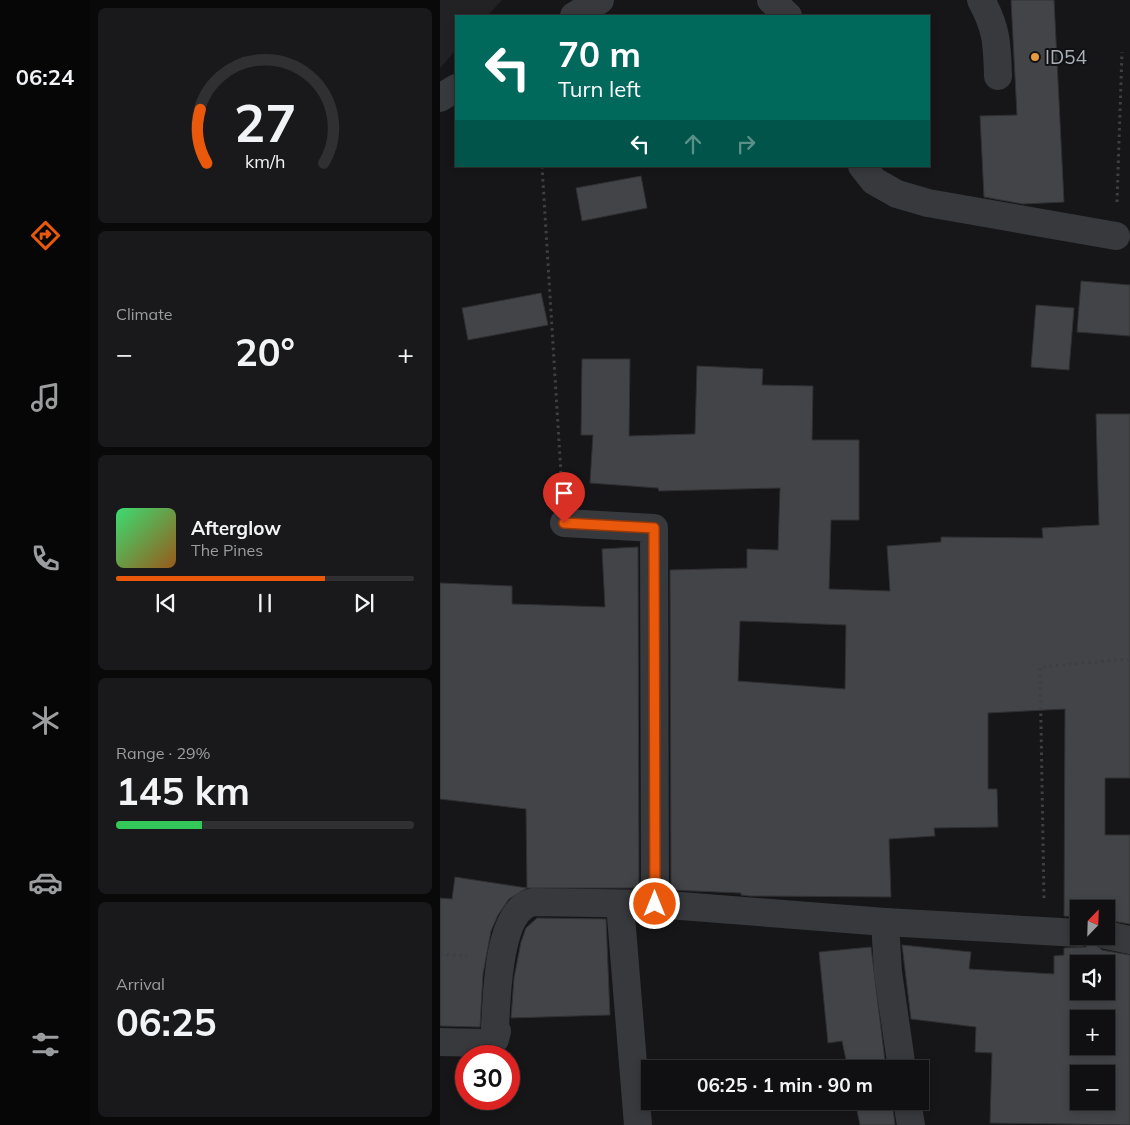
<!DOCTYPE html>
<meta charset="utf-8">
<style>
:root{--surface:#101012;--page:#19191b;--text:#f1f3f6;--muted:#9c9d9f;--line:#303032;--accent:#ea580c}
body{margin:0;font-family:Mulish,sans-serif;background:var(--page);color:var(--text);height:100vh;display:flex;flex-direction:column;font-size:19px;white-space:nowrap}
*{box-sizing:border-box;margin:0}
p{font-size:16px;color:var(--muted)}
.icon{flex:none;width:28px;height:28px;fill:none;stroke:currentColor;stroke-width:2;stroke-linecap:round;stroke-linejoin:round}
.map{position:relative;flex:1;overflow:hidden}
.details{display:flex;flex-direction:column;gap:8px;padding:8px;background:#09090a;width:350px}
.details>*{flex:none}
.guide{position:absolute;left:15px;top:15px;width:475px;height:152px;border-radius:0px;box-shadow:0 2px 8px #0003,0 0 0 1px var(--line);background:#00695c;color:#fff;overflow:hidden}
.needle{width:32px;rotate:23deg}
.fabs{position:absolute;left:630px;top:900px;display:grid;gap:10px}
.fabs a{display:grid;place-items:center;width:45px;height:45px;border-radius:0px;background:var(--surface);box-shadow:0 2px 8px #0003,0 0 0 1px var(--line);font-size:25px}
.speed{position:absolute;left:15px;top:1045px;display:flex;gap:10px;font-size:25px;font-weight:700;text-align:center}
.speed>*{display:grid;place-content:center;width:65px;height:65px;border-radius:50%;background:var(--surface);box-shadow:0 2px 8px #0003,0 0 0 1px var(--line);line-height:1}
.speed .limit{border:8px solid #d22;background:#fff;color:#111}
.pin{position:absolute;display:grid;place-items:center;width:42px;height:42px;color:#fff;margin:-51px -21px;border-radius:50% 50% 50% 0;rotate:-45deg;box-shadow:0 0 5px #0007}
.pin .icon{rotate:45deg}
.me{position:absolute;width:55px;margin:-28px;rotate:0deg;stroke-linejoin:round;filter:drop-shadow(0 0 4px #0008)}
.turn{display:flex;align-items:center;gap:18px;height:105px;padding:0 20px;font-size:22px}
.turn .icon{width:65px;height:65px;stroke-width:2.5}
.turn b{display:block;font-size:35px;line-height:42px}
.lanes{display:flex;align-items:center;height:48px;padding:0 20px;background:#0003;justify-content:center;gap:25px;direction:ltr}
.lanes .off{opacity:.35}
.big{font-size:38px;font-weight:700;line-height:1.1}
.details .card{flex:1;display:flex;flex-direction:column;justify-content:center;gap:8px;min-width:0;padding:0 18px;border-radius:8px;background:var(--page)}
.details .dial{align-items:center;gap:0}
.dial svg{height:130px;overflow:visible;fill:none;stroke:var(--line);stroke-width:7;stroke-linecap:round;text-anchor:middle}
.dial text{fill:var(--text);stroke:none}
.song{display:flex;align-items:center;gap:15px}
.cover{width:60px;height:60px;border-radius:8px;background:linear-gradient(135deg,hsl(140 70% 55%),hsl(30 70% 35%))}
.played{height:5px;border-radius:2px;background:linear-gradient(90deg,var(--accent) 70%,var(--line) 70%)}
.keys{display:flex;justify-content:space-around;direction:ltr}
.heat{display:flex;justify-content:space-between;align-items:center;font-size:28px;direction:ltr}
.charge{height:8px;border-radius:4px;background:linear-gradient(90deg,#34c759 29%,var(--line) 0)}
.trip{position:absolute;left:201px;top:1060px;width:288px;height:50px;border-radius:0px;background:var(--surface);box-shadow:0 2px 8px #0003,0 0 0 1px var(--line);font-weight:700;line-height:50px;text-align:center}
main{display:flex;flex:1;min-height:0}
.menu{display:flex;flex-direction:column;width:90px;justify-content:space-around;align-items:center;background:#060607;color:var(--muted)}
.menu .icon{width:35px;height:35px}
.menu .on{color:var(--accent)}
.menu b{font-size:22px;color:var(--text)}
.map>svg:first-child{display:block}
</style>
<main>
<nav class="menu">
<b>06:24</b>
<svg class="icon on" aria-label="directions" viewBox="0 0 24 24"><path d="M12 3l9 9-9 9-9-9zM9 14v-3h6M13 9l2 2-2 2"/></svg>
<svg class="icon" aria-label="music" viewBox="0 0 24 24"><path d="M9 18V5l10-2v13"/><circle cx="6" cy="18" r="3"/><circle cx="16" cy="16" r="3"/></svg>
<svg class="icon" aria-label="phone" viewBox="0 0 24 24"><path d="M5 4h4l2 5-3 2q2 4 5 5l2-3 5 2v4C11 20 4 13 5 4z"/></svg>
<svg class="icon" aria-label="climate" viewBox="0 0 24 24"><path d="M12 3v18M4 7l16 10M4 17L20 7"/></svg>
<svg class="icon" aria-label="car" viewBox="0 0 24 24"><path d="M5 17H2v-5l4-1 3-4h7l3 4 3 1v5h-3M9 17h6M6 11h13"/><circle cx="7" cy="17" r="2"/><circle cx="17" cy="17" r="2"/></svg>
<svg class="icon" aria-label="filters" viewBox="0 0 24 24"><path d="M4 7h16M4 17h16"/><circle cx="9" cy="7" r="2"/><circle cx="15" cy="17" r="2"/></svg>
</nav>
<section class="details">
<div class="card dial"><svg viewBox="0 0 100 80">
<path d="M14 69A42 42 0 1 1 86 69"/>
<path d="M14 69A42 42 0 0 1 10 36" stroke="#ea580c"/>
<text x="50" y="56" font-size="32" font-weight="700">27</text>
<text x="50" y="72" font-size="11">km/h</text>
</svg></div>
<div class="card"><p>Climate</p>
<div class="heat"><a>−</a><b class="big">20°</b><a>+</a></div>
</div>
<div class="card">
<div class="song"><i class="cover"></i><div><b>Afterglow</b><p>The Pines</p></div></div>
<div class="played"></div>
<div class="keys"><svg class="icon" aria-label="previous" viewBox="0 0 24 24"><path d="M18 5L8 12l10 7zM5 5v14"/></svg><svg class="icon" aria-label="pause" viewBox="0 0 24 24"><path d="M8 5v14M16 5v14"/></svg><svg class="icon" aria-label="next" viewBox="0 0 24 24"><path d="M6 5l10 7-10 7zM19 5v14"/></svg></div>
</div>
<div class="card"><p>Range · 29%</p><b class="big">145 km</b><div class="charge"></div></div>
<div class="card"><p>Arrival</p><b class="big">06:25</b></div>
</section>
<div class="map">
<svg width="690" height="1125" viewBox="0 0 690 1125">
<rect width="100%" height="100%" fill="#161618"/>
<path fill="#222224" d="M0,0H62L47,16H16V50L0,68Z"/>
<g fill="#434447" stroke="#303033" fill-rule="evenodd">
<path d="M571,0H614L624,202L583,204L544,197L540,116L577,115Z"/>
<path d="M201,176L207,208L142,221L136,188Z"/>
<path d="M641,281L690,285V336L637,332Z"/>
<path d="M101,293L108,325L28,340L22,308Z"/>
<path d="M596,305L634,308L629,370L591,367Z"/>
<path d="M142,359H190L189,436L255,434L257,366L323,369L322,385L373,386L372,440H419V520H391L389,589L450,591L447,546L501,542V537L603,538L602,528L659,525L656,414H690V778H665V835H690V924L666,920V909H639V917L624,916L625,709L548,713V789H557L558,827L494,828L495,836L449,839L451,897L310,896L301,895V893L231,890L230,570L307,568V549L338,550L340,488L219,491L218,488L150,483L153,435H141ZM300,621L406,625L405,689L298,681Z"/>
<path d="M198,547L199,888H87L86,809L0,799V583L72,586V604L165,607L162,549Z"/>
<path d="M15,877L87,888L69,899L58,915L51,931L43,974L40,1027L0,1026V898L12,899Z"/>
<path d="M97,918L166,919L170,1015L71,1018L74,978L81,942L86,928Z"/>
<path d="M652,941L662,950L690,955V1125L550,1123L552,1053L535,1052L536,1027L471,1019L462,945L531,952L529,969L614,974V956L624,955V948L646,947ZM639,964H666V991H639ZM639,1019H666V1046H639ZM639,1074H666V1101H639Z"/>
<path d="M431,947L446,1069H408L402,1041L388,1043L379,952Z"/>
<path d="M415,1101H452L455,1125H420Z"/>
</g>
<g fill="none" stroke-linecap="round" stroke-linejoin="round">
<g stroke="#3d4043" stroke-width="3" stroke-dasharray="2.5 4" stroke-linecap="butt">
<path d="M102,166L122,490"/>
<path d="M677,202L682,52"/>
<path d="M604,898L600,667L690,659"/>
<path d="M0,954L27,956"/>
</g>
<g stroke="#37393c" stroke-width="28">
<path d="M331,0L348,16"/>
<path d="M541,0C557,29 557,44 558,76"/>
<path d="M134,16L160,0"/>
<path d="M0,98L16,88"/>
<path d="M422,166L434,181L457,194L488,203L676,236"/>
<path d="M124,523L214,528L215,904"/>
<path d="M180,904L198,1125"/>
<path d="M445,922L448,972L462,1069"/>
<path d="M666,935L690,940"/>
<path d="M0,1042L45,1043L55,1039L57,1031L55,1027C57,996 57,910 93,902L215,904L445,922L639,933"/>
<path d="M467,1101L471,1125"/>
</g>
</g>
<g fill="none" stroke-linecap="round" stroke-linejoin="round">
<g stroke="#983908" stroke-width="12">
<path id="route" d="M124,523L214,528L215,904"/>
</g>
<use href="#route" stroke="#ea580c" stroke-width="9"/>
</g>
<circle fill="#e69a3f" stroke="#111113" stroke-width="2" cx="595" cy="57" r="5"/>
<g text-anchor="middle" stroke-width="4" stroke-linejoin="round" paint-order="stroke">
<g font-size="19" fill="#a9afb7" stroke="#111113" text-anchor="start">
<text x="605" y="64">ID54</text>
</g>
</g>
</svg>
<div class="fabs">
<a><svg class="needle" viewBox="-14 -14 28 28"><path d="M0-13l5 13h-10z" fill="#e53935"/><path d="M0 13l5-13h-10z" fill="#9c9d9f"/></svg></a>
<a><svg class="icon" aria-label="sound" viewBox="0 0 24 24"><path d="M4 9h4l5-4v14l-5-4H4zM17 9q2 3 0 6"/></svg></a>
<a>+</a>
<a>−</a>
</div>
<div class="speed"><div class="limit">30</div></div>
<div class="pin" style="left:124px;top:523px;background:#d93025"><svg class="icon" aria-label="arrive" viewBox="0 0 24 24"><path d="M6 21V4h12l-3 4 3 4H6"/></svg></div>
<svg class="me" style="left:215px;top:904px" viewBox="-20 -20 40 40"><circle r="17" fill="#ea580c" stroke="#fff" stroke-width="3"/><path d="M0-11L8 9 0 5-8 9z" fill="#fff"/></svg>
<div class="trip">06:25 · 1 min · 90 m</div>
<div class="guide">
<div class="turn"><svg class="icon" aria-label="left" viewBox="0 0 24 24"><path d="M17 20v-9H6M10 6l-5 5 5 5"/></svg><div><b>70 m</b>Turn left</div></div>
<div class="lanes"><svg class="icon" aria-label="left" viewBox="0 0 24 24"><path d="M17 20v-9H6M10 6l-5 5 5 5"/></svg><svg class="icon off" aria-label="ahead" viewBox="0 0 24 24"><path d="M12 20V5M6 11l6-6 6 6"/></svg><svg class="icon off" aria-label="right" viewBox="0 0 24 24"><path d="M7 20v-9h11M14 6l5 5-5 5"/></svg></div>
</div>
</div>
</main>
